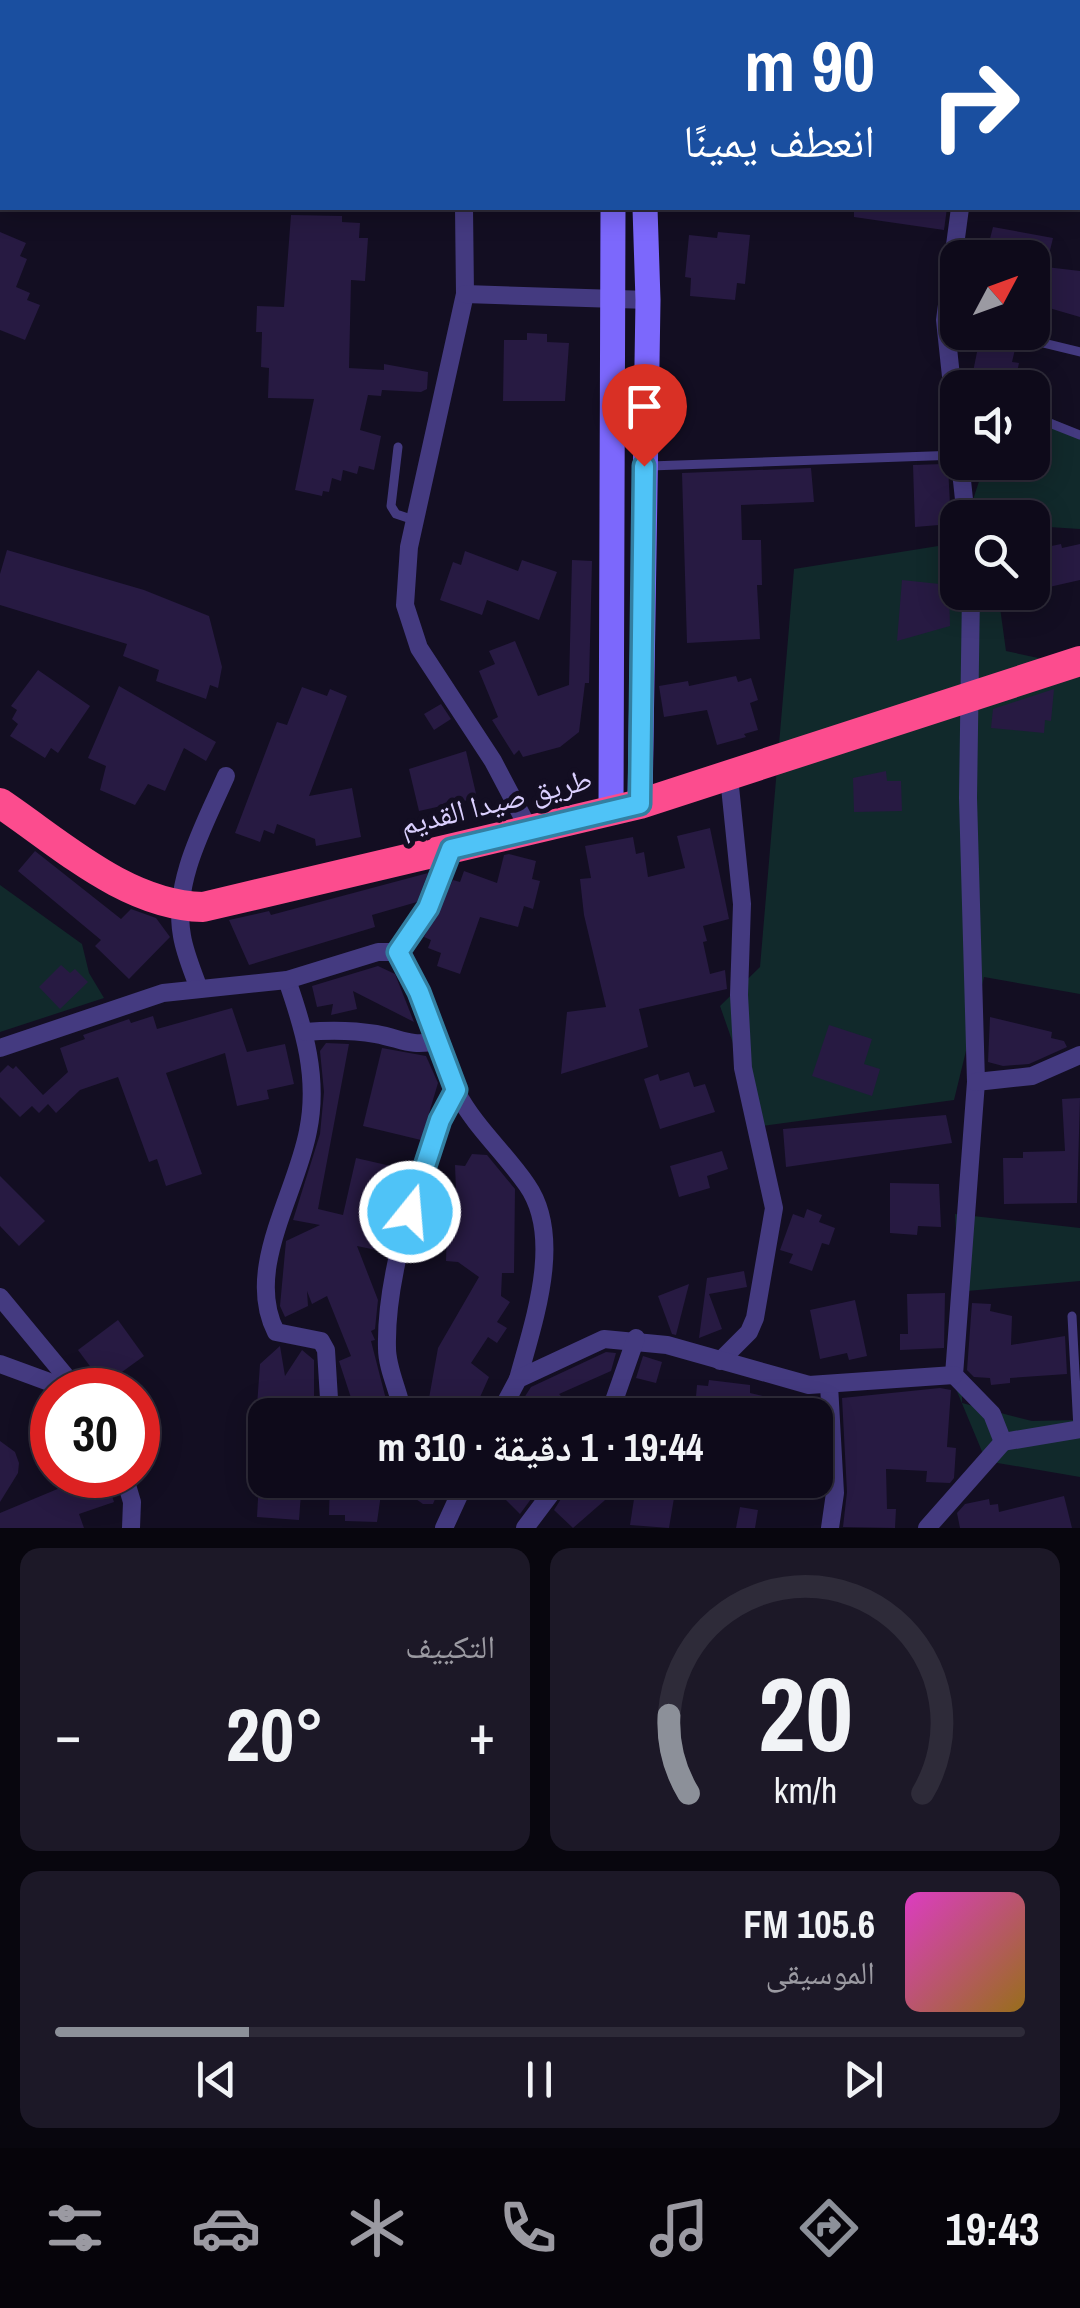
<!DOCTYPE html>
<html lang="ar">
<meta charset="utf-8">
<style>
:root{--surface:#0e0a1a;--page:#1c1827;--text:#f1f3f6;--muted:#9b9aa2;--line:#2e2b39;--accent:#8c9099}
body{margin:0;font-family:"Archivo Narrow","Noto Naskh Arabic",sans-serif;background:var(--page);color:var(--text);direction:rtl;height:100vh;display:flex;flex-direction:column;font-size:38px;white-space:nowrap}
*{box-sizing:border-box;margin:0}
p{font-size:32px;color:var(--muted)}
.icon{flex:none;width:55px;height:55px;fill:none;stroke:currentColor;stroke-width:2;stroke-linecap:round;stroke-linejoin:round}
.map{position:relative;height:1528px;overflow:hidden;direction:ltr}
.panel{display:flex;flex-direction:column;gap:20px;padding:20px;background:#08060e;flex:1}
.panel>*{flex:none}
.top-card{position:absolute;left:0px;top:0px;width:1080px;height:210px;box-shadow:0 5px 25px #0003,0 0 0 2px var(--line);direction:rtl;background:#1a4fa0;color:#fff;overflow:hidden}
.needle{width:65px;rotate:49deg}
.tools{position:absolute;left:940px;top:240px;display:grid;gap:20px}
.tools a{display:grid;place-items:center;width:110px;height:110px;border-radius:20px;background:var(--surface);box-shadow:0 5px 25px #0003,0 0 0 2px var(--line);font-size:50px}
.speed{position:absolute;left:30px;top:1368px;display:flex;gap:20px;font-size:50px;font-weight:700;text-align:center}
.speed>*{display:grid;place-content:center;width:130px;height:130px;border-radius:50%;background:var(--surface);box-shadow:0 5px 25px #0003,0 0 0 2px var(--line);line-height:1}
.speed .limit{border:15px solid #d22;background:#fff;color:#111}
.pin{position:absolute;display:grid;place-items:center;width:85px;height:85px;color:#fff;margin:-102px -42px;border-radius:50% 50% 50% 0;rotate:-45deg;box-shadow:0 0 10px #0007}
.pin .icon{rotate:45deg}
.me{position:absolute;width:110px;margin:-55px;rotate:17deg;stroke-linejoin:round;filter:drop-shadow(0 0 8px #0008)}
.turn{display:flex;align-items:center;gap:35px;height:210px;padding:0 40px;font-size:45px}
.turn .icon{width:130px;height:130px;stroke-width:2.5}
.turn b{display:block;font-size:70px;line-height:85px}
.big{font-size:75px;font-weight:800;line-height:1.1}
.panel .tile{flex:1;display:flex;flex-direction:column;justify-content:center;gap:15px;min-width:0;padding:0 35px;border-radius:20px;background:var(--page)}
.panel .dial{align-items:center;gap:0}
.dial svg{height:260px;overflow:visible;fill:none;stroke:var(--line);stroke-width:7;stroke-linecap:round;text-anchor:middle}
.dial text{fill:var(--text);stroke:none}
.song{display:flex;align-items:center;gap:30px}
.cover{width:120px;height:120px;border-radius:15px;background:linear-gradient(135deg,hsl(310 70% 55%),hsl(40 70% 35%))}
.played{height:10px;border-radius:5px;background:linear-gradient(90deg,var(--accent) 20%,var(--line) 20%)}
.keys{display:flex;justify-content:space-around;direction:ltr}
.heat{display:flex;justify-content:space-between;align-items:center;font-size:55px;direction:ltr}
.panel .tiles{flex:1;display:grid;gap:20px;grid-template-columns:1fr 1fr}
.tile:last-child{grid-column:span 2}
.trip{position:absolute;left:248px;top:1398px;width:585px;height:100px;border-radius:20px;background:var(--surface);box-shadow:0 5px 25px #0003,0 0 0 2px var(--line);font-weight:800;line-height:100px;text-align:center;direction:rtl}
.dock{display:flex;height:160px;justify-content:space-around;align-items:center;background:#06040a;color:var(--muted)}
.dock .icon{width:70px;height:70px}
.dock .current{color:var(--accent)}
.dock b{font-size:45px;color:var(--text)}
.map>svg:first-child{display:block}
</style>
<div class="map">
<svg width="1080" height="1528" viewBox="0 0 1080 1528">
<rect width="100%" height="100%" fill="#130e22"/>
<g fill="#11292b">
<path d="M1033,411L1080,431V529L1033,526L1032,518H967L985,463L1032,462Z"/>
<path d="M957,543L958,592L998,593L1006,651L1080,667V994L984,977L954,1100L762,1126L720,1006L760,967L794,569Z"/>
<path d="M0,885L82,944L89,973L104,998L0,1032Z"/>
<path d="M955,1214L1080,1228V1281L967,1291L962,1328V1403L1032,1421L1080,1420V1477L986,1461L956,1389L959,1294Z"/>
</g>
<g fill="#271a42">
<path d="M854,208H947L944,230L854,217Z"/>
<path d="M291,215L342,216V222L360,223L359,238H368L365,281L351,280L349,368L384,370V364L428,372L427,389L421,392L382,390L381,396L368,395L360,430L381,436L374,470L359,466L357,474L343,470L341,481L332,478L329,492L323,491L322,496L295,490L314,399L268,398L269,368L261,367L262,332H256L257,306L284,307Z"/>
<path d="M993,227L1053,238L1046,267L1080,271V317L1032,303V258H985Z"/>
<path d="M0,232L26,243L20,256L27,259L16,287L30,293L27,300L40,305L25,340L0,330Z"/>
<path d="M718,232L750,235L745,284L737,283L735,300L690,296L691,278L685,277L689,235L717,238Z"/>
<path d="M527,333L547,334V342L569,343L565,401H503L504,340H527Z"/>
<path d="M980,337L1016,345L1012,362L1019,363L1014,386L972,377Z"/>
<path d="M943,464L948,466L951,524L915,527L913,465Z"/>
<path d="M811,468L814,502L741,505L742,540H761L762,585H757L760,639L687,643L682,473Z"/>
<path d="M1061,544L1062,548L1080,544V580L1036,590L1032,550Z"/>
<path d="M7,550L144,590L209,616L222,667L218,688L210,685L206,699L156,681L159,670L123,656L127,644L0,605V574Z"/>
<path d="M465,551L518,571L522,560L557,572L539,620L487,600L482,615L440,600L453,562L461,565Z"/>
<path d="M572,560L592,561L589,683H585L579,732L560,747L523,757L519,750L514,755L492,720L498,717L479,671L495,664L489,651L515,641L538,696L569,685Z"/>
<path d="M902,580L949,585L950,626L897,641Z"/>
<path d="M38,670L90,706L58,753L51,748L45,758L10,736L18,724L12,719L17,710L11,706Z"/>
<path d="M736,676L738,682L751,678L758,700L750,703L758,730L744,734L746,737L717,745L707,710L664,717L659,686L688,681L689,686Z"/>
<path d="M119,686L216,742L206,761L184,748L165,791L148,784L135,805L100,790L106,766L88,758Z"/>
<path d="M302,687L327,696L330,689L347,696L309,796L352,788L361,837L316,846L315,839L277,824L274,834L264,830L260,842L235,833L277,722L287,725Z"/>
<path d="M1054,689L1051,721L1045,720L1044,733L991,728L993,709Z"/>
<path d="M441,704L451,719L434,730L424,714Z"/>
<path d="M466,751L477,798L419,811L409,769Z"/>
<path d="M886,771L887,781H901L902,811L854,812L853,778Z"/>
<path d="M710,828L729,919L703,926L707,941L703,942L710,974L725,970L727,989L639,1009L648,1047L561,1074L567,1012L606,1007L584,915L580,879L591,878L585,846L633,837L636,854L644,852L648,877L685,868L677,836Z"/>
<path d="M35,851L121,919L131,909L156,918L170,937L129,979L95,946L101,940L18,871Z"/>
<path d="M509,854L536,861L532,879L540,881L533,909L524,906L518,927L480,917L460,974L437,966L441,953L428,948L431,940L424,937L453,880L460,882L464,871L497,883L504,855Z"/>
<path d="M428,873L417,902L372,915L375,927L249,965L229,920L269,911L271,915Z"/>
<path d="M61,965L70,973L75,969L88,982L60,1009L39,987Z"/>
<path d="M378,966L395,974L414,1022L353,991L357,1009L331,1015L333,1004L317,1007L312,986Z"/>
<path d="M232,1008L247,1052L285,1044L294,1084L267,1090L269,1099L237,1106L225,1053L166,1073L202,1174L166,1186L157,1159L149,1162L118,1077L80,1090L56,1113L48,1104L39,1113L32,1106L20,1117L0,1097V1073L8,1065L13,1069L16,1066L43,1095L68,1072L60,1048L85,1039L83,1035L129,1019L131,1023L153,1016L157,1029Z"/>
<path d="M990,1017L1052,1032L1051,1038L1064,1041L1067,1047L1029,1064L1003,1066L988,1062Z"/>
<path d="M829,1025L872,1039L864,1064L880,1069L872,1096L812,1076Z"/>
<path d="M326,1043L349,1044L318,1209L343,1215L356,1158L404,1169L385,1227L392,1228L386,1252L357,1246L378,1300L375,1329L371,1331L375,1340L371,1341L390,1415H362L357,1402L353,1404L339,1361L351,1356L327,1296L312,1304L307,1291L308,1306L285,1317L280,1306L286,1241L320,1225L293,1220L320,1134L324,1092L320,1051Z"/>
<path d="M382,1048L426,1056L438,1083L421,1140L363,1126Z"/>
<path d="M689,1072L694,1087L705,1084L715,1112L660,1129L644,1079L658,1074L660,1081Z"/>
<path d="M1080,1098L1077,1203L1004,1204L1003,1158H1023V1152L1065,1151L1062,1099Z"/>
<path d="M946,1115L952,1143L786,1167L783,1129Z"/>
<path d="M722,1151L728,1169L707,1176L710,1188L679,1197L670,1166Z"/>
<path d="M472,1154L487,1155L515,1189L514,1273H502L501,1296L510,1302L497,1322L507,1328L497,1343L488,1337L471,1363L489,1377L472,1415H426L438,1348L479,1277L458,1262L446,1261L447,1228L451,1215L457,1216L455,1165L465,1166Z"/>
<path d="M0,1176L45,1221L19,1246L0,1226Z"/>
<path d="M890,1183L939,1184L941,1227L918,1226L917,1235L890,1233Z"/>
<path d="M807,1209L822,1215L819,1222L835,1228L829,1245L822,1243L812,1271L789,1263L793,1254L780,1250L793,1214L804,1218Z"/>
<path d="M744,1271L747,1287L709,1294L722,1329L699,1338L707,1278Z"/>
<path d="M689,1284L676,1335L672,1334L658,1296Z"/>
<path d="M945,1293L944,1348L900,1350V1334H908L907,1294Z"/>
<path d="M855,1300L867,1356L849,1360L847,1353L820,1359L810,1310Z"/>
<path d="M972,1303L991,1304L990,1311L1012,1316L1011,1345L1065,1336L1067,1374L1010,1378V1383L991,1385L990,1378L974,1377L967,1370Z"/>
<path d="M118,1320L144,1356L104,1385L78,1350Z"/>
<path d="M280,1346L285,1376L302,1350L314,1360V1415H262L257,1406L260,1364Z"/>
<path d="M606,1352L616,1353L611,1371L559,1394L579,1415L515,1412L531,1387Z"/>
<path d="M643,1356L662,1362L656,1383L636,1378Z"/>
<path d="M709,1380L750,1385V1393L784,1401L782,1415H735L695,1408L697,1385L708,1386Z"/>
<path d="M940,1388L951,1390L947,1447L956,1448L954,1478L950,1483L926,1482L927,1471L886,1469L887,1509H896L895,1528L843,1527L847,1492L842,1398Z"/>
<path d="M0,1441L15,1452L19,1463L18,1473L0,1502Z"/>
<path d="M91,1475H105L114,1502L79,1514L84,1528H0V1513Z"/>
<path d="M259,1480H302L299,1520L257,1517Z"/>
<path d="M330,1480H383L377,1522L345,1521V1515H329Z"/>
<path d="M389,1480H443L433,1504H423Z"/>
<path d="M512,1480H545L520,1514L499,1493Z"/>
<path d="M573,1480H628L573,1528L554,1510Z"/>
<path d="M636,1486L675,1492L669,1528L630,1525Z"/>
<path d="M1064,1496L1072,1528H960L957,1513L965,1504L989,1499L990,1505L998,1504L999,1512Z"/>
<path d="M740,1507L758,1510L755,1528H736Z"/>
</g>
<g fill="none" stroke-linecap="round" stroke-linejoin="round">
<g stroke="#443a80" stroke-width="9">
<path d="M998,332L1080,352"/>
<path d="M1032,416L1080,435"/>
<path d="M398,447L391,506L396,514L414,520"/>
<path d="M650,466L958,455"/>
<path d="M1072,1316L1078,1429"/>
</g>
<g stroke="#443a80" stroke-width="18">
<path d="M198,0L199,2"/>
<path d="M356,0V2"/>
<path d="M987,2V0"/>
<path d="M464,208L465,294L409,547L405,605L419,648L493,761L531,833"/>
<path d="M465,294L648,300"/>
<path d="M958,442L945,320L960,208"/>
<path d="M960,462L966,518"/>
<path d="M971,592L968,798L976,1082L954,1375L992,1414L1003,1442L1080,1429"/>
<path d="M398,952C422,997 433,1049 457,1093C476,1128 505,1153 527,1185C564,1238 533,1323 518,1379"/>
<path d="M398,952L428,908L451,849"/>
<path d="M287,980C304,1029 319,1078 308,1131C296,1195 244,1270 276,1332L321,1341L326,1350L330,1415"/>
<path d="M199,989C193,972 185,954 182,936C172,882 205,824 226,776"/>
<path d="M305,1032C329,1030 352,1030 376,1034C403,1039 409,1047 438,1041"/>
<path d="M0,1048L163,993L287,980L378,952H398"/>
<path d="M976,1082L1032,1076L1080,1055"/>
<path d="M0,1297L77,1390"/>
<path d="M720,1361L749,1332L755,1318L774,1208L743,1068L739,995L742,904L729,777"/>
<path d="M0,1364L71,1390"/>
<path d="M829,1385L835,1493L830,1528"/>
<path d="M403,1415C400,1393 387,1370 387,1348C385,1274 422,1156 456,1091"/>
<path d="M499,1415L518,1379L604,1339L667,1345L809,1385L954,1375"/>
<path d="M609,1415L636,1338"/>
<path d="M124,1475L132,1502L131,1528"/>
<path d="M444,1528L466,1480"/>
<path d="M525,1528L561,1480"/>
<path d="M927,1528L1003,1442"/>
</g>
<g stroke="#7c68fc" stroke-width="25">
<path d="M640,0V2"/>
<path d="M614,2V0"/>
<path d="M640,804L648,300L645,208"/>
<path d="M611,810L613,208"/>
</g>
<path stroke="#fc4c8e" stroke-width="30" d="M0,803C61,844 126,905 203,907L640,804L1080,661"/>
</g>
<g fill="none" stroke-linecap="round" stroke-linejoin="round">
<g stroke="#337fa1" stroke-width="25">
<path id="route" d="M410,1212L440,1120L456,1090L419,992L398,952L428,908L451,849L640,804L644,466"/>
</g>
<use href="#route" stroke="#4fc3f7" stroke-width="18"/>
</g>
<g text-anchor="middle" stroke-width="10" stroke-linejoin="round" paint-order="stroke">
<g font-size="30" fill="#dacffe" stroke="#130e22">
<text transform="translate(496 802) rotate(-14)" y="10">طريق صيدا القديم</text>
</g>
</g>
</svg>
<div class="tools">
<a><svg class="needle" viewBox="-14 -14 28 28"><path d="M0-13l5 13h-10z" fill="#e53935"/><path d="M0 13l5-13h-10z" fill="#9b9aa2"/></svg></a>
<a><svg class="icon" aria-label="sound" viewBox="0 0 24 24"><path d="M4 9h4l5-4v14l-5-4H4zM17 9q2 3 0 6"/></svg></a>
<a><svg class="icon" aria-label="search" viewBox="0 0 24 24"><circle cx="10" cy="10" r="6"/><path d="M15 15l6 6"/></svg></a>
</div>
<div class="speed"><div class="limit">30</div></div>
<div class="pin" style="left:644px;top:466px;background:#d93025"><svg class="icon" aria-label="arrive" viewBox="0 0 24 24"><path d="M6 21V4h12l-3 4 3 4H6"/></svg></div>
<svg class="me" style="left:410px;top:1212px" viewBox="-20 -20 40 40"><circle r="17" fill="#4fc3f7" stroke="#fff" stroke-width="3"/><path d="M0-11L8 9 0 5-8 9z" fill="#fff"/></svg>
<div class="trip">19:44 · 1 دقيقة · 310 m</div>
<div class="top-card">
<div class="turn"><svg class="icon" aria-label="right" viewBox="0 0 24 24"><path d="M7 20v-9h11M14 6l5 5-5 5"/></svg><div><b>90 m</b>انعطف يمينًا</div></div>
</div>
</div>
<section class="panel">
<div class="tiles">
<div class="tile dial"><svg viewBox="0 0 100 80">
<path d="M14 69A42 42 0 1 1 86 69"/>
<path d="M14 69A42 42 0 0 1 8 45" stroke="#8c9099"/>
<text x="50" y="56" font-size="32" font-weight="700">20</text>
<text x="50" y="72" font-size="11">km/h</text>
</svg></div>
<div class="tile"><p>التكييف</p>
<div class="heat"><a>−</a><b class="big">20°</b><a>+</a></div>
</div>
<div class="tile">
<div class="song"><i class="cover"></i><div><b>105.6 FM</b><p>الموسيقى</p></div></div>
<div class="played"></div>
<div class="keys"><svg class="icon" aria-label="previous" viewBox="0 0 24 24"><path d="M18 5L8 12l10 7zM5 5v14"/></svg><svg class="icon" aria-label="pause" viewBox="0 0 24 24"><path d="M8 5v14M16 5v14"/></svg><svg class="icon" aria-label="next" viewBox="0 0 24 24"><path d="M6 5l10 7-10 7zM19 5v14"/></svg></div>
</div>
</div>
</section>
<nav class="dock">
<b>19:43</b>
<svg class="icon current" aria-label="directions" viewBox="0 0 24 24"><path d="M12 3l9 9-9 9-9-9zM9 14v-3h6M13 9l2 2-2 2"/></svg>
<svg class="icon" aria-label="music" viewBox="0 0 24 24"><path d="M9 18V5l10-2v13"/><circle cx="6" cy="18" r="3"/><circle cx="16" cy="16" r="3"/></svg>
<svg class="icon" aria-label="phone" viewBox="0 0 24 24"><path d="M5 4h4l2 5-3 2q2 4 5 5l2-3 5 2v4C11 20 4 13 5 4z"/></svg>
<svg class="icon" aria-label="climate" viewBox="0 0 24 24"><path d="M12 3v18M4 7l16 10M4 17L20 7"/></svg>
<svg class="icon" aria-label="car" viewBox="0 0 24 24"><path d="M5 17H2v-5l4-1 3-4h7l3 4 3 1v5h-3M9 17h6M6 11h13"/><circle cx="7" cy="17" r="2"/><circle cx="17" cy="17" r="2"/></svg>
<svg class="icon" aria-label="filters" viewBox="0 0 24 24"><path d="M4 7h16M4 17h16"/><circle cx="9" cy="7" r="2"/><circle cx="15" cy="17" r="2"/></svg>
</nav>
